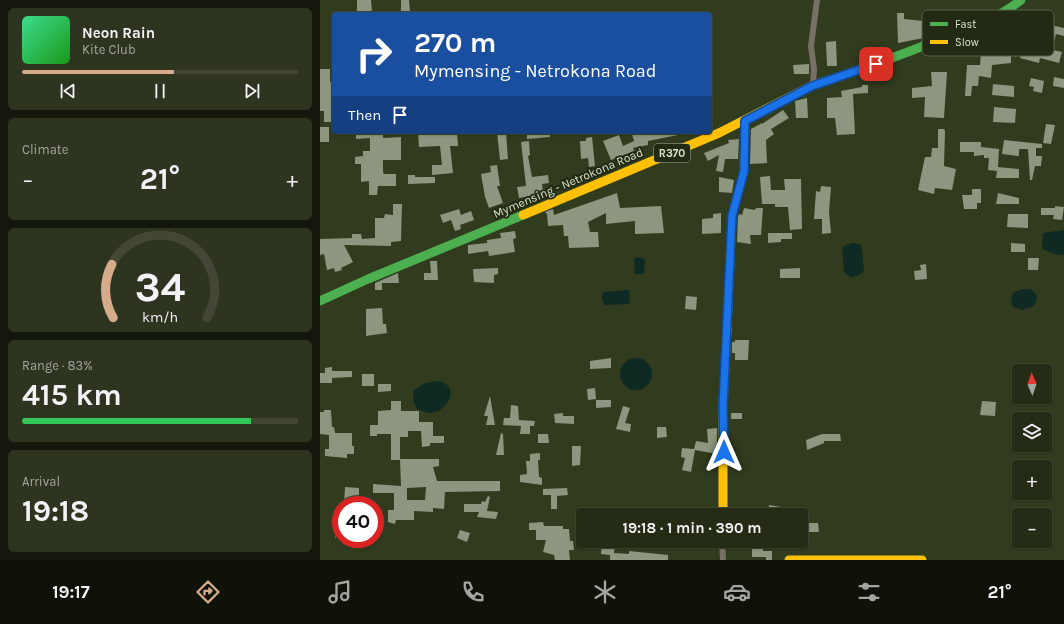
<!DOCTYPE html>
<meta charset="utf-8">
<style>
:root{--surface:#252c16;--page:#2d341f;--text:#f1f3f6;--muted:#a3a7a1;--line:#424835;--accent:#d6ab8b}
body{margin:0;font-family:Karla,sans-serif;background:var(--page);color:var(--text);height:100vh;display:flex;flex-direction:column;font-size:15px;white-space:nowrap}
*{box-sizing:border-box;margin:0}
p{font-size:13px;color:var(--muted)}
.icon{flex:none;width:22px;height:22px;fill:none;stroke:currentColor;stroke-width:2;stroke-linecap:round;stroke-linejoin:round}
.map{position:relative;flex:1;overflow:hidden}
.drawer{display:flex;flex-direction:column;gap:8px;padding:8px;background:#14180c;width:320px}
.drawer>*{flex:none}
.hud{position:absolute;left:12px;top:12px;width:380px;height:122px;border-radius:4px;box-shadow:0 1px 3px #0004,0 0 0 1px var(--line);background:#1a4fa0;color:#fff;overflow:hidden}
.needle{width:26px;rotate:358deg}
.tools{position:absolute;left:692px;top:364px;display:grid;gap:8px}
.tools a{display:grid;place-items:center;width:40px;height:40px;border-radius:4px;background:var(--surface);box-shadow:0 1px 3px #0004,0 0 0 1px var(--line);font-size:20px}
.speed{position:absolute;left:12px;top:496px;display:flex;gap:8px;font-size:20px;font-weight:700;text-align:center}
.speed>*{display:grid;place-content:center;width:52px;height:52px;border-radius:50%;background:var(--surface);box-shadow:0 1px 3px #0004,0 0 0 1px var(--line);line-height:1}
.speed .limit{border:6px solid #d22;background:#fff;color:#111}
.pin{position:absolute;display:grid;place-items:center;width:34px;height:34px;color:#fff;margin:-17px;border-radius:8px;box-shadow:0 2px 6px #0006}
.me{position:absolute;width:44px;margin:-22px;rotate:0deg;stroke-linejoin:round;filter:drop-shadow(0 0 3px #0008)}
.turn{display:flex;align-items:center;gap:14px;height:84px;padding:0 16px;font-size:18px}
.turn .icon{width:52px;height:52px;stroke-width:2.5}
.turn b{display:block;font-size:28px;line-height:34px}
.then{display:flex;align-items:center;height:38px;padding:0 16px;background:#0003;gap:8px;font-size:15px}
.big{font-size:30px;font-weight:700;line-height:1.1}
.drawer .tile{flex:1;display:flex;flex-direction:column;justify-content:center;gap:6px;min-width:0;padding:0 14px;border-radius:6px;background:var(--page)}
.drawer .dial{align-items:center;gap:0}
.dial svg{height:104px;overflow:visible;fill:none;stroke:var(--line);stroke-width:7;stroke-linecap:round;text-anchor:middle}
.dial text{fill:var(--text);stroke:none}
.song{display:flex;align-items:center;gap:12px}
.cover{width:48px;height:48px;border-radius:6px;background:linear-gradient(135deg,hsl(150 70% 55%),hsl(120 70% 35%))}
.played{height:4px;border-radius:2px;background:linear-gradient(90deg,var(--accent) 55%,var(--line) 55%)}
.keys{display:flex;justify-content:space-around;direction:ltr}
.heat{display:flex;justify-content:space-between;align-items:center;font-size:22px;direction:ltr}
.charge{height:6px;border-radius:3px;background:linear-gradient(90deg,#34c759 83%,var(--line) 0)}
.trip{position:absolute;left:256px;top:508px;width:232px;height:40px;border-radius:4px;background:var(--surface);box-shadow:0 1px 3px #0004,0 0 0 1px var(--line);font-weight:700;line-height:40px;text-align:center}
.menu{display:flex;height:64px;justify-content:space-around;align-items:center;background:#0f1209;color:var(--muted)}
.menu .icon{width:28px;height:28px}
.menu .selected{color:var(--accent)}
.menu b{font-size:18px;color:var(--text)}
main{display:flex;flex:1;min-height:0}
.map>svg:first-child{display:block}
</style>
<main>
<section class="drawer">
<div class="tile">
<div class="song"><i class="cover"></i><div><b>Neon Rain</b><p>Kite Club</p></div></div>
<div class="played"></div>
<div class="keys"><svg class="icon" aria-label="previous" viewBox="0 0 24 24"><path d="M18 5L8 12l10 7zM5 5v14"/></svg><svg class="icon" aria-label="pause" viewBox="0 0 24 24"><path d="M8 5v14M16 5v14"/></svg><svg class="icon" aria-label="next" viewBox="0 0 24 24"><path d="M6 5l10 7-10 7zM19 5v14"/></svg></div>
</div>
<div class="tile"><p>Climate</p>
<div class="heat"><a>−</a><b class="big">21°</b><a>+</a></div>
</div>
<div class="tile dial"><svg viewBox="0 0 100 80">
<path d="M14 69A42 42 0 1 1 86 69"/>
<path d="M14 69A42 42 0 0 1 13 28" stroke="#d6ab8b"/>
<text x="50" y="56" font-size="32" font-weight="700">34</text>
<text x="50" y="72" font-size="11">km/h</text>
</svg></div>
<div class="tile"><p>Range · 83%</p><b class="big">415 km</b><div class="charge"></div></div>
<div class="tile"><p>Arrival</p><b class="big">19:18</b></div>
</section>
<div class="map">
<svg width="744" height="560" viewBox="0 0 744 560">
<rect width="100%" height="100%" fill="#313b1e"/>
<g fill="#0f2923">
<path d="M744,230V254L738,255L722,249L723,233Z"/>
<path d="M532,243L540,244L542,250L544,272L532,278L524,272L522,247Z"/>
<path d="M317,257L325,259L324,274H315L314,259Z"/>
<path d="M703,289H710L716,294L717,299L714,306L703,310L693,307L691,301L693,293Z"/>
<path d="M307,290L310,291L309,304L285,305L282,301V294L284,292Z"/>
<circle cx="316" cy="374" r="16"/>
<path d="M119,381C141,386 128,413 109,413C106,413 101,410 97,409L93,400L94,390L105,383Z"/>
</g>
<g fill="#8d967e" fill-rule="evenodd">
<path d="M37,0H51L52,12H37Z"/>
<path d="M81,0H89L90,12L81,13Z"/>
<path d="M577,13H584V19L603,21L602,33L618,25L617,23L627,14L635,25L609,37L578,43Z"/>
<path d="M709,20L744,28V36L736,34L733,46V50L742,52L739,63L720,58L719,63L700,58Z"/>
<path d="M686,26H692L693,52L697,57L691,55V63L672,65L671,78L659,76L658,86H652L651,96H645L647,65H660L661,53L674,54L673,36L687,35Z"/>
<path d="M516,41L517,66H507L506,42Z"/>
<path d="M489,64V74H474L473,65Z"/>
<path d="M0,69H10V82H14L13,122H4V111H0Z"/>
<path d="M611,72H627L624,118L604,117L605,97L592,98V88L612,86Z"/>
<path d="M734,77L744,79V88L733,86Z"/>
<path d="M711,78L724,81L722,93L713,91L714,87L709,86Z"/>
<path d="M673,84L694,86V97L672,95Z"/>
<path d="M542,85H548V93L533,94L535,134L517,135L515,118H507V98L522,97L521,91L542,87Z"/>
<path d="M487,98L488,118H476L475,101Z"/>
<path d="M674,107L696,109L695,123L673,122Z"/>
<path d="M463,110L469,118L451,129L454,134L446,140L447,163L430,164L431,129L442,123V124Z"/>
<path d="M726,124L735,125L731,144L723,143Z"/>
<rect x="0" y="127" width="9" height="15"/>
<path d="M618,129H624L625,131L624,166L636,169L632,190L615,188L614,194L598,190L605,157H611L612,148H618Z"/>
<path d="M36,132H63V138L81,137V160H63V172L64,174H76V186H58L57,195H49V181L41,182V164H35V157L43,156V151H50V138L36,139Z"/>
<path d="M98,132H137L138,146H130L133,173L112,175V165H122L120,146L99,147Z"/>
<path d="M177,132H186L188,159L180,160Z"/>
<path d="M207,132H230V137L207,139Z"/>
<path d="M325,132H357L358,135L328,141V145L313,148L314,151L291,160L283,141L299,135L303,146L314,141L312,134Z"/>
<path d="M272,137L275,166L269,167L268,158L261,159L260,141H266V138Z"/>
<path d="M419,139L418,159H405L403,172L396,171L399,155L388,161L384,153L409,143L408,140Z"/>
<path d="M684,140L722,144V148H716V156H722L721,166H715L712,180H710L708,149H699V156L682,154Z"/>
<path d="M209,141L210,155L208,156L212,177L228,175L229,183L222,184L224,198L217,199L216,195L199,198L197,187L206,186L201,142Z"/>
<path d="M640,142H661V147L679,149L678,167L699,169V178H676L677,171L668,170L669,158H664V155L654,156V152H640Z"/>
<path d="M177,165L180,186H177L183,203L169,208L165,197L161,174L171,172L170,166Z"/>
<path d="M88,175H95V177H115V183L88,184Z"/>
<path d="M450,176L451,190H465L464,179H481L482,229L470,230L468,207H455V204H442L440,177Z"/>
<path d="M399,177L414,180L412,193L399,192Z"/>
<path d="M501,186L511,187L509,212L511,233L502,234V219H494L496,191L500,192Z"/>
<path d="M652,189H661V203H657V209H644L642,195H652Z"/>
<path d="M297,193L300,208L341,206L344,233L315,234V221L286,224V213L268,222L270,232H278L279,247L249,248L248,236H244L243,225L228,226L227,214L225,212L233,209L234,215Z"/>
<path d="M678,193L699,198V204H676Z"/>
<path d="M73,204H82L81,241L71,242V246L24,245L33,262L21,268L22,270L15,272L14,268L7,270L4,254L0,255V239L32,238V234H41L42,239L55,238V218H64L65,214L73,215Z"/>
<path d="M735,206L744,207L742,220L733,219L734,215H721V208H735Z"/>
<path d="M424,208L435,210L436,208H443L441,235H430L431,244L417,242L418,217L419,214L422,215Z"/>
<path d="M139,209L141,215L151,211L154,220L140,225L141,229L135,231L131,220L123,223L120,215Z"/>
<path d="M401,213V233L382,234V219L393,218V214Z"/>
<path d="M688,214H708V228L687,227Z"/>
<path d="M195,231L196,238L193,239L195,252L169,256L168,251L148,254V245L167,243V240L181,238L180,233Z"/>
<path d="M448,233H472V239H461V242L448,243Z"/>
<path d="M691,243L705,244V252H691Z"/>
<path d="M708,258H719L718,270H708Z"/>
<path d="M110,261H117L118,280H104V273H111Z"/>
<path d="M606,264L607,279L595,280L594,271L601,270L600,265Z"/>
<path d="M178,268V274L174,275V283L154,282L153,269Z"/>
<path d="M480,268V278H460V269Z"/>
<path d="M78,273L79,283H62V290H55V283Z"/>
<path d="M366,296L377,297L376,310L365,309Z"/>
<path d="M62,308L63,324H66L67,333L46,336V309Z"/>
<path d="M415,340H429L428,360H415V353H412V342H415Z"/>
<path d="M291,358V368L270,369V361Z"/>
<path d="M12,367V371H32V377L12,378V383H0V373H5V368Z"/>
<rect x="42" y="374" width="12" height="12"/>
<path d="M58,384H71V391L58,392Z"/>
<path d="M275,388L276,399L268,400L267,389Z"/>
<path d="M170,396L175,425H166L168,416H164Z"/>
<path d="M276,400H291V407L276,408Z"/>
<path d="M71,401H81V411H99V422H113V436H124V443H110V446L102,447L101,431H88V437H80V460H71V434H57V436H50V425H58V411L71,410Z"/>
<path d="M662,401L676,402L675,416L660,415Z"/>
<path d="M191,405L198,406L199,420L215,421L214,426H210V434H200L201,426L183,425L184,418H190Z"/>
<path d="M303,406L310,408L305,423L311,424L310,432L296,429Z"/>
<path d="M4,410H11L12,427H14L15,433H32V446H34V454H27V458L5,456V449H9V435L0,434V412H4Z"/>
<path d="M243,413V416H254V424L235,423L234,414Z"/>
<rect x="411" y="413" width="11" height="6"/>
<path d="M337,427H346L347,437L337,438Z"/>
<path d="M397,428V454L375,450L371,472L362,470L365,458L361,457L362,448L374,449L376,441L388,443L387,429Z"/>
<path d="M181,433L183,434L184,455H176Z"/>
<path d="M218,434H228L229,443H218Z"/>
<path d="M502,434H520L521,441H504V443L487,450L486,440Z"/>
<path d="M252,446H261L260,465L252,466Z"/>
<path d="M220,453V460H218L219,477L222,478V485L200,482V475L207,474L206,461H210V454Z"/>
<path d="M80,459H119V466L113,467L117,481H180V491L125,492L124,509L113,508V512L94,511V520H76L75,524L68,522V510H74V493H53V484L81,486ZM106,487L105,500H87V488Z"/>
<path d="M25,487L39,488V505H24Z"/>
<path d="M247,488L248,495L237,496V509H231V495H223V489Z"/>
<path d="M168,496L170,497L167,511L178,512L176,519L157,517L159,512H144V504H161L162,501L165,502Z"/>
<path d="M449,505L461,507V515H448Z"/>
<path d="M14,519H21V538H15Z"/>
<path d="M223,522L224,526H243V529H249L250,541H253L254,550H249L250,560H235L234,555L223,552L226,540H216V530H209V523Z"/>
<path d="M482,523H498L499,532H488V547H482Z"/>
<path d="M140,530L150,533L147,542L137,538Z"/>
<path d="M282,541H295L294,553L309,554V551L348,555V560H290V555L281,554Z"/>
<path d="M432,541H443V551H452V560H446V557H432Z"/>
</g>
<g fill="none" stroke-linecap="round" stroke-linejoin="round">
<g stroke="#777066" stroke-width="6">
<path d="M691,8L697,19V52"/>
<path d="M493,85L494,69L491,46L497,0"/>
<path d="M402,541L403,560"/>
</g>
<g stroke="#4caf50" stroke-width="9">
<path d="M509,80C545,68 581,55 616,41C645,30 676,20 701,0"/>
<path d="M0,301L48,279L203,215"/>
<path d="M407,329L412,216L424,171L425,121"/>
</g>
<g stroke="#ffc107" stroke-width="9">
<path d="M203,215L399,133L493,85L509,80"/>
<path d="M403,515V406L407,329"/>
<path d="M469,560H602"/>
</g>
</g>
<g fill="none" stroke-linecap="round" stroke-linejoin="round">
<g stroke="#114b97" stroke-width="10">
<path id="route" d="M404,452L403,406L412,216L424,171L425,121L492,86L556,64"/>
</g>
<use href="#route" stroke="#1a73e8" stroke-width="7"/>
</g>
<g text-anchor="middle" stroke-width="4" stroke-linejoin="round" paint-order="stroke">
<rect fill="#222a14" stroke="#a3ad93" stroke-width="1" x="334" y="144" width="36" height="18" rx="3"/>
<g font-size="11" font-weight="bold" fill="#dae5c9">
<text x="352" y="157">R370</text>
</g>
<g font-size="12" fill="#dae5c9" stroke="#222a14">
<text transform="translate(248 183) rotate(-23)" y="4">Mymensing - Netrokona Road</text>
</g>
</g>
<rect x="602" y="10" width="132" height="46" rx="6" fill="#222a14" stroke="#59624a" stroke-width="1"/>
<rect x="610" y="22" width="18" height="4" fill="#4caf50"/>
<rect x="610" y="40" width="18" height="4" fill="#ffc107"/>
<g font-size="11" fill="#dae5c9">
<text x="635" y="28">Fast</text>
<text x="635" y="46">Slow</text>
</g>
</svg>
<div class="tools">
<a><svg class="needle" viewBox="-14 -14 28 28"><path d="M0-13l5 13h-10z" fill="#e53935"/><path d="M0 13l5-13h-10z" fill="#a3a7a1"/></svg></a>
<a><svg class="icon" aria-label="layers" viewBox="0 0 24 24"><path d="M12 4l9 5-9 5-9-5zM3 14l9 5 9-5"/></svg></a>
<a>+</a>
<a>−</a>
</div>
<div class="speed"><div class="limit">40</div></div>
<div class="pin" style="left:556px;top:64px;background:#d93025"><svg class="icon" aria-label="arrive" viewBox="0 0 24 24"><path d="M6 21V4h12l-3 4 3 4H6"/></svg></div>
<svg class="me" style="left:404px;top:452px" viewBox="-20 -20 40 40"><path d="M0-17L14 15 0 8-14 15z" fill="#1a73e8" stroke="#fff" stroke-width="4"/></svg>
<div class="trip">19:18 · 1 min · 390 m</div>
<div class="hud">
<div class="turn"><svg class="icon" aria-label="right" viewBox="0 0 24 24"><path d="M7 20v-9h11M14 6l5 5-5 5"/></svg><div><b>270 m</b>Mymensing - Netrokona Road</div></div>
<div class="then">Then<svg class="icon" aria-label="arrive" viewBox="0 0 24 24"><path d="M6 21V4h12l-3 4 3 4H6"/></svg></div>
</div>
</div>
</main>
<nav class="menu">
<b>19:17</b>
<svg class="icon selected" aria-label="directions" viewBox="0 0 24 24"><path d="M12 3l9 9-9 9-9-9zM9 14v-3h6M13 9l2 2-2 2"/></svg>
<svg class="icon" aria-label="music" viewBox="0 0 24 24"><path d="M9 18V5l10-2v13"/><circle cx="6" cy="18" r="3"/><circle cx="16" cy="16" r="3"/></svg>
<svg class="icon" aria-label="phone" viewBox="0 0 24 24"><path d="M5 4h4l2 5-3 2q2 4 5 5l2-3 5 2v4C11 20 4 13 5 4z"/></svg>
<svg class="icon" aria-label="climate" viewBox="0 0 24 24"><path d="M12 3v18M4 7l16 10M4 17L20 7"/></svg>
<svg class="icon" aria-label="car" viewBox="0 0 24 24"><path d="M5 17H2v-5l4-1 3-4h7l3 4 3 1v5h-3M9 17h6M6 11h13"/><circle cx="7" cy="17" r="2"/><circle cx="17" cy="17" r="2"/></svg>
<svg class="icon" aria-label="filters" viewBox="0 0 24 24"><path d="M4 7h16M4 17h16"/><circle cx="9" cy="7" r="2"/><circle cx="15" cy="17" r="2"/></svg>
<b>21°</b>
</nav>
